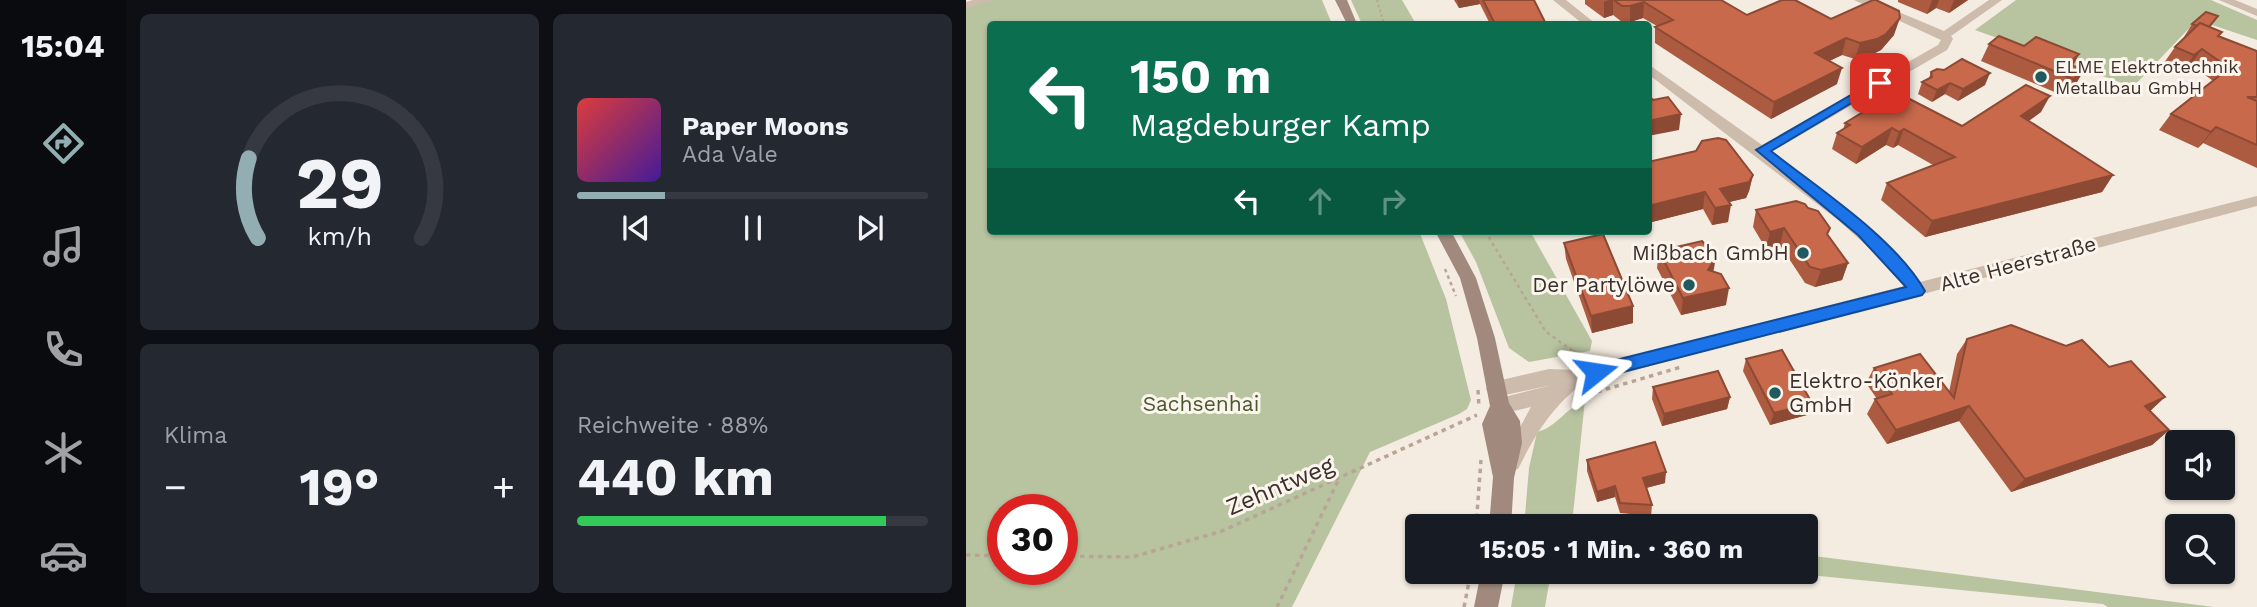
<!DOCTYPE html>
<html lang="de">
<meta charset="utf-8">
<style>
:root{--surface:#171b24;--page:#242831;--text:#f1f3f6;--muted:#9ea1a6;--line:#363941;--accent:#92aeb2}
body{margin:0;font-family:"Work Sans",sans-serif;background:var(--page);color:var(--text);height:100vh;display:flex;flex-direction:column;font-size:26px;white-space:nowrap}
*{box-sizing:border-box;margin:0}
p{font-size:23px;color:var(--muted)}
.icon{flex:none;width:38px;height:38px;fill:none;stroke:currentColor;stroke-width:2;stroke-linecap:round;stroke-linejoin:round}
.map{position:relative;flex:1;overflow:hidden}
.side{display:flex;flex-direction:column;gap:14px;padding:14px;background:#0d0f14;width:840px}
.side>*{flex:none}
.hud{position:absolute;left:21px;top:21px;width:665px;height:214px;border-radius:7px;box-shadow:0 2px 5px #0004;background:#0b6e4f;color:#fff;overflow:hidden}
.buttons{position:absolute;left:1199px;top:430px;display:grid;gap:14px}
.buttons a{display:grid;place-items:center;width:70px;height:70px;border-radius:7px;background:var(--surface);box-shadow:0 2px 5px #0004;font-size:35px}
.speed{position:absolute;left:21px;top:494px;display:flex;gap:14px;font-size:35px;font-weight:700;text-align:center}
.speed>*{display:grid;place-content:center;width:91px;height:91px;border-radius:50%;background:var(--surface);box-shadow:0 2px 5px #0004;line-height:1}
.speed .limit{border:10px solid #d22;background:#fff;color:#111}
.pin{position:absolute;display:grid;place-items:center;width:60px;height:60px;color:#fff;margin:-30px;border-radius:14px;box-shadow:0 4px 10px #0006}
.me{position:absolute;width:77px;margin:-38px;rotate:75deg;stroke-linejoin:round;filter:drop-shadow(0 0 5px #0008)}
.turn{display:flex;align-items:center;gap:24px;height:147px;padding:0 28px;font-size:32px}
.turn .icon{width:91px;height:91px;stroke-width:2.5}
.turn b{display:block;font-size:49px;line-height:60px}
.lanes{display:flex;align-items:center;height:66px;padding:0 28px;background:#0003;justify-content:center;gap:35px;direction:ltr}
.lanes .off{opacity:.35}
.big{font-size:52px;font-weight:700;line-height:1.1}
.side .widget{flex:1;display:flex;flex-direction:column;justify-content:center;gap:10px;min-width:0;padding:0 24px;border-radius:10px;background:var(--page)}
.side .dial{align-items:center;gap:0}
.dial svg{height:182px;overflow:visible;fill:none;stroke:var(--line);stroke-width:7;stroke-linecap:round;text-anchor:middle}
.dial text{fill:var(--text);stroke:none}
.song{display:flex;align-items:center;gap:21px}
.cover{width:84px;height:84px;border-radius:10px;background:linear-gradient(135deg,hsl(0 70% 55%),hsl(260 70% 35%))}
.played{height:7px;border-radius:4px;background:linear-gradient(90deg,var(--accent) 25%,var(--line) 25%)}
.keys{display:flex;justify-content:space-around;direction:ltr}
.heat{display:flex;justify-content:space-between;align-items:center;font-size:38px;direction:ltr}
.charge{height:10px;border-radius:5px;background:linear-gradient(90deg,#34c759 88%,var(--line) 0)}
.side .tiles{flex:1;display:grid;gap:14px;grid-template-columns:repeat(2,1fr)}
.trip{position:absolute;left:439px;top:514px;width:413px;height:70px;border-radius:7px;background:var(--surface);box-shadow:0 2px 5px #0004;font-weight:700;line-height:70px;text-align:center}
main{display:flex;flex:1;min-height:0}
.tab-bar{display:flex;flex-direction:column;width:126px;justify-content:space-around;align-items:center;background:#090b0e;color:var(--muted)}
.tab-bar .icon{width:49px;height:49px}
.tab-bar .selected{color:var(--accent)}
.tab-bar b{font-size:32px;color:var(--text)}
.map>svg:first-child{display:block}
</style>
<main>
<nav class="tab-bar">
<b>15:04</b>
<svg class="icon selected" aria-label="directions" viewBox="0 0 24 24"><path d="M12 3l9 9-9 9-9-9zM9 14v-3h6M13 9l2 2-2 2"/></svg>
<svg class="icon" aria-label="music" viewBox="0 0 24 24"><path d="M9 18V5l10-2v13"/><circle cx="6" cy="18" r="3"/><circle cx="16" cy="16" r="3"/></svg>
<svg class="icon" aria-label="phone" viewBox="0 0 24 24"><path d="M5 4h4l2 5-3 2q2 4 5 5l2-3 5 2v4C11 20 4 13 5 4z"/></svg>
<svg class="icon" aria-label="climate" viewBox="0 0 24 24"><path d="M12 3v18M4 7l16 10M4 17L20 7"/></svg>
<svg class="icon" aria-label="car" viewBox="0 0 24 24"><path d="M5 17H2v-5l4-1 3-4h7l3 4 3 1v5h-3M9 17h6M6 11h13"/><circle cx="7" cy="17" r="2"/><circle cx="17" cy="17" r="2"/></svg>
</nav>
<section class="side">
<div class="tiles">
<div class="widget dial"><svg viewBox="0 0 100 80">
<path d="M14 69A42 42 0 1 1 86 69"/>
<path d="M14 69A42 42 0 0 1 10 34" stroke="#92aeb2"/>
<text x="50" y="56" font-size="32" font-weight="700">29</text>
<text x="50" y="72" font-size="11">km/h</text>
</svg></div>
<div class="widget">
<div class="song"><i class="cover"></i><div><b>Paper Moons</b><p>Ada Vale</p></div></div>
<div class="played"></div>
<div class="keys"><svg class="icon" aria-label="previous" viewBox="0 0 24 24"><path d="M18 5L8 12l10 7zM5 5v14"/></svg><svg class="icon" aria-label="pause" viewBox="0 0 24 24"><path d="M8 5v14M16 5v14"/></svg><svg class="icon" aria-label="next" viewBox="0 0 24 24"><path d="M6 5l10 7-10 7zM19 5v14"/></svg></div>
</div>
<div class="widget"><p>Klima</p>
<div class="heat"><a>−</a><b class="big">19°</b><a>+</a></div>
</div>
<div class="widget"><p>Reichweite · 88%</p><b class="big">440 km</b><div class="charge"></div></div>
</div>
</section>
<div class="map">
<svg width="1291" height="607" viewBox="0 0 1291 607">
<rect width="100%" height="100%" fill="#f4ebe1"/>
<g fill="#b8c4a0" fill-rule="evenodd">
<path d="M24,0H356L366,24H24V231H453L480,299L505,400L501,409L493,414L404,452L326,607H0V5ZM37,509H96V569H37Z"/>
<path d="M385,0H436L450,24H396Z"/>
<path d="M1050,0H1245L1291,20V40L1231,20L1167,87L1009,30Z"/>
<path d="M493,231H564L626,341L624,351L563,362L543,348L510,262Z"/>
<path d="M619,400L606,524L620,527H558L563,468L571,432C591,427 600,408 619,400Z"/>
<path d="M840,555L1248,607H1142L1137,604L813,572H840Z"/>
<path d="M551,572H585L579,607H545Z"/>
</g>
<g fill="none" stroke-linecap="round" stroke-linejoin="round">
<path stroke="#b9a596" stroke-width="2" stroke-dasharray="2.5 2.5" stroke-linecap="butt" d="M411,0L418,24"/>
<g stroke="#b9a596" stroke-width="2.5" stroke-dasharray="3.5 3.5" stroke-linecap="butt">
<path d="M519,231L580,332L610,353"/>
<path d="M479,269L490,296"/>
</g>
<g stroke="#b9a596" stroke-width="3.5" stroke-dasharray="4.5 4.5" stroke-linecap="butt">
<path d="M607,351L619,359"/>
<path d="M512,390L513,408"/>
<path d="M614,397L715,367"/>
<path d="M510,527L515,460"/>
<path d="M0,555L37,556"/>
<path d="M96,556L166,557L256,531L511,415"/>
<path d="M311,607L372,481"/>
<path d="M498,607L505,572"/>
</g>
<g fill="#cdbbac" fill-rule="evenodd">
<path d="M7,0H28L0,8V2Z"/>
<path d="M587,0H600L630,24H617Z"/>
<path d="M888,0H904L978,31L1023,0H1036L985,36L987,39L981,50L805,152L910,235L954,282L1291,196V206L616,384C585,408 569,435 552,469L545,471L538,469L535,462L565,407L534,414L527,412L524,406L527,400L586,385L530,397L523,395L520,389L523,383L583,369L610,370L938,286L911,255L872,220L682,74V64L796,145L972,45L975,40Z"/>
<path d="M1253,0H1269L1291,9V16Z"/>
</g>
<g fill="#a18a7d" fill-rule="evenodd">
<path d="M369,0H381L391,24H381Z"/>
<path d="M469,231H485L510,278L529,338L543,403L554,421L556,443L548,478L545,527H523L527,477L516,424L524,406L511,338L494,278Z"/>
<path d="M515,572H539L532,607H508Z"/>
</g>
</g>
<g fill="#ac5a40">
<path d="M488,0H557L580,24L523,22L514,4L493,8Z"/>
<path d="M619,0H755L781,15L865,19L928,35L915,50L905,55L889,59L876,55L863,61L871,84L805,119L689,43V27L691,26L677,18L664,22H656L647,15L638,18L619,4Z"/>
<path d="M932,0H1002L983,13L970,8L961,14L932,2Z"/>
<path d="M1252,16L1244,27L1256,32L1253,36L1291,51V168L1237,143L1232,148L1193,130L1205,114L1247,81L1225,64L1217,71L1198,63L1209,47L1219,37H1218L1226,24Z"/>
<path d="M1023,44L1058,46L1113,54L1107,66L1118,70L1108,87L1098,96L1015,61Z"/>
<path d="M965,72L1019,85L992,101L979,94L966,102L952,94L956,82L963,78Z"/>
<path d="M1075,112L1063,121L1147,175L1136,192L959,237L915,200L921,183L967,165L932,145L927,148L920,145L890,164L866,149L871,133L877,130L879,123L996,126Z"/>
<path d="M682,162L787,175L783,191L780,198L763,202L762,222L746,225L737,209L682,223Z"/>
<path d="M842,208L882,263L876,280L849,287L839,283L814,245L800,249L787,227L790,210Z"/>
<path d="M598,243L667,323L626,333L600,259Z"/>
<path d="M693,251L748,272L760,305L715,315L691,268Z"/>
<path d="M1001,339L1143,367L1199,397L1184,411L1203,430L1186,445L1045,492L993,421L921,444L901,414L909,399H911L900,383L908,368L983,392L991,354Z"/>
<path d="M780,359L841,415L804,425L777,371Z"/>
<path d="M687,387L764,397L761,409L696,426L686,399Z"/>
<path d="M621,460L699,483L680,488L686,505L685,516L654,513L649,497L631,502L621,471Z"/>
</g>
<g fill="#8c4a34">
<path d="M491,0H513L514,4L493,8Z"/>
<path d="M643,0H647V15L638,18V2Z"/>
<path d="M966,0H973L970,8L961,14Z"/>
<path d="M988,0H1002L983,13Z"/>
<path d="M678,2L677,18L664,22V6Z"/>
<path d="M934,18L928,35L915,50L905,55L889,59L894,43Z"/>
<path d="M880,38L876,55L845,70L849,53Z"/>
<path d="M1236,49L1225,64L1217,71L1228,55Z"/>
<path d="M1113,54L1104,71L1102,64Z"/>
<path d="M876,68L871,84L805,119L808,102Z"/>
<path d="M1118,70L1108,87L1098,96L1107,79Z"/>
<path d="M1024,73L1019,85L992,101L997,89Z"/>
<path d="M984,83L979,94L966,102L971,90Z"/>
<path d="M1084,96L1075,112L1046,132L1055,116Z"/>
<path d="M715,114L713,130L682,136V121Z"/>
<path d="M1250,127L1237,143L1232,148L1245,132Z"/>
<path d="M926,128L920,145L890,164L896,147Z"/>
<path d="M938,129L932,145L927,148L933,132Z"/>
<path d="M787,175L783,191L780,198L751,205L754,189Z"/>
<path d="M1147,175L1136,192L959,237L966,221Z"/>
<path d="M739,192L737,209L682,223V206Z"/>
<path d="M765,205L762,222L746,225L749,208Z"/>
<path d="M818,228L814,245L800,249L804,232Z"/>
<path d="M750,257L747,274L742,270Z"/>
<path d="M882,263L876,280L849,287L855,270Z"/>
<path d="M763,288L760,305L715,315L717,298Z"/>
<path d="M667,306V323L626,333L625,316Z"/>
<path d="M764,397L761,409L696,426L698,414Z"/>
<path d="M1199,397L1183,412L1179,406Z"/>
<path d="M846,403L841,415L804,425L808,413Z"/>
<path d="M1003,406L993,421L921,444L930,430Z"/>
<path d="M1203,430L1186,445L1045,492L1059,479Z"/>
<path d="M700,472L699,483L676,489L677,478Z"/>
<path d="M649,486V497L631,502V492Z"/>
</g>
<g fill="#c8694b" stroke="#8c4a34" stroke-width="2">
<path d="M517,0H568L580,24H512L528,22Z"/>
<path d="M648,0H755L781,15L816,0H829L865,19L907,0H910L933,11L934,18L920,34L911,39L894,43L880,38L849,53L876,68L808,102L689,27L707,20L678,2L664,6H656Z"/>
<path d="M1240,12L1252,16L1243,27L1234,23L1231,26L1226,24Z"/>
<path d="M1234,23L1256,32L1252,36L1291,51V97H1281L1291,101V145L1250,127L1245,132L1205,114L1263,68L1236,49L1228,55L1209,47Z"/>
<path d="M1033,36L1058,46L1070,37L1113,54L1102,64L1118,70L1107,79L1023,44Z"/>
<path d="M996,59L1024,73L997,89L984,83L971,90L956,82L966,77L965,72L971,69L978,70Z"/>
<path d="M1060,85L1084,96L1055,116L1147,175L966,221L921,183L989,157L938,129L933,132L926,128L896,147L871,133L884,125L879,123L930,92L996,126Z"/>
<path d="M682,95L687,100L702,97L715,114L682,121Z"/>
<path d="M752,138L760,140L787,175L783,182L754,189L765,205L749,208L739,192L682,206V162L730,151L736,141Z"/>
<path d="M830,201L839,204L842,208L852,211L864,228L861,234L882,263L855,270L844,267L818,228L804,232L790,210Z"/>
<path d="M637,234L667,306L625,316L598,243Z"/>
<path d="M736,241L750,257L742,270L755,274L763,288L717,298L693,251Z"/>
<path d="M1045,325L1100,346L1116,340L1143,367L1165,361L1199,397L1179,406L1203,430L1059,479L1003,406L930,430L909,399L926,394L908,368L954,354L988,398L1001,339Z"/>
<path d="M816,350L846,403L808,413L780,359Z"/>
<path d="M752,371L764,397L698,414L687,387Z"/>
<path d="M689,442L700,472L677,478L686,505L654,503L649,486L631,492L621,460Z"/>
</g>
<path fill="#1a73e8" stroke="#114b97" stroke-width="2" d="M909,81L919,83L805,151C853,189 929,238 959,291L956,295L630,379L624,377L621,372L624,367L630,365L940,287L892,235L790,150Z"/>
<g fill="#1f5a5e" stroke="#fbf5ee" stroke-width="2.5">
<circle cx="1075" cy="77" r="7"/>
<circle cx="837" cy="253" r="7"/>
<circle cx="723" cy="285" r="7"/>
<circle cx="809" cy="393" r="7"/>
</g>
<g text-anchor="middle" stroke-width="6" stroke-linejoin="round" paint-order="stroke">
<g font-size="18" fill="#3b302b" stroke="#fbf5ee" text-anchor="start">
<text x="1089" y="73">ELME Elektrotechnik<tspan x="1089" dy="21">Metallbau GmbH</tspan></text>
</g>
<g font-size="21" fill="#3b302b" stroke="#fbf5ee" text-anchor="end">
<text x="823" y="260">Mißbach GmbH</text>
<text x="709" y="292">Der Partylöwe</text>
<text x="823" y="388" text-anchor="start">Elektro-Könker<tspan x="823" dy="24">GmbH</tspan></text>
</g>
<g font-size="21" fill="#3b302b" stroke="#fbf5ee">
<text transform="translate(1052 264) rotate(-15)" y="7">Alte Heerstraße</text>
</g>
<g font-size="21" fill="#4a5a2e" stroke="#fbf5ee">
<text x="235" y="411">Sachsenhai</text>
</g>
<g font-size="24" fill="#3b302b" stroke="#fbf5ee">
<text transform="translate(314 486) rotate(-23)" y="8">Zehntweg</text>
</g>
</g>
</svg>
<div class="buttons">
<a><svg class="icon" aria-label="sound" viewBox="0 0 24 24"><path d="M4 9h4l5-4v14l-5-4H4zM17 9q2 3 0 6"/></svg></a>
<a><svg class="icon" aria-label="search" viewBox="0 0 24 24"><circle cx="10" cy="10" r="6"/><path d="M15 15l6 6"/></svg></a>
</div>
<div class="speed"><div class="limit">30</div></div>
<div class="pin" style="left:914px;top:83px;background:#d93025"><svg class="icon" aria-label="arrive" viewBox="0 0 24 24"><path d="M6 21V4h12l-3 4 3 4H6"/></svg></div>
<svg class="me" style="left:630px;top:372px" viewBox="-20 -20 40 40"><path d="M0-17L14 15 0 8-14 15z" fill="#1a73e8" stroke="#fff" stroke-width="4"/></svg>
<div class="trip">15:05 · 1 Min. · 360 m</div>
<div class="hud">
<div class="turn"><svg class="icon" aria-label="left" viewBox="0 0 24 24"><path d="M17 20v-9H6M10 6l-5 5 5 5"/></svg><div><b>150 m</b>Magdeburger Kamp</div></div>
<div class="lanes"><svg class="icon" aria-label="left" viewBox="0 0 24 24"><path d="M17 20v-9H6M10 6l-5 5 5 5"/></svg><svg class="icon off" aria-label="ahead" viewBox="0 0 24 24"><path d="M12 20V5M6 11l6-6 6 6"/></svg><svg class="icon off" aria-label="right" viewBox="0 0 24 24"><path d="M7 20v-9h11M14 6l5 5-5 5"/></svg></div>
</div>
</div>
</main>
